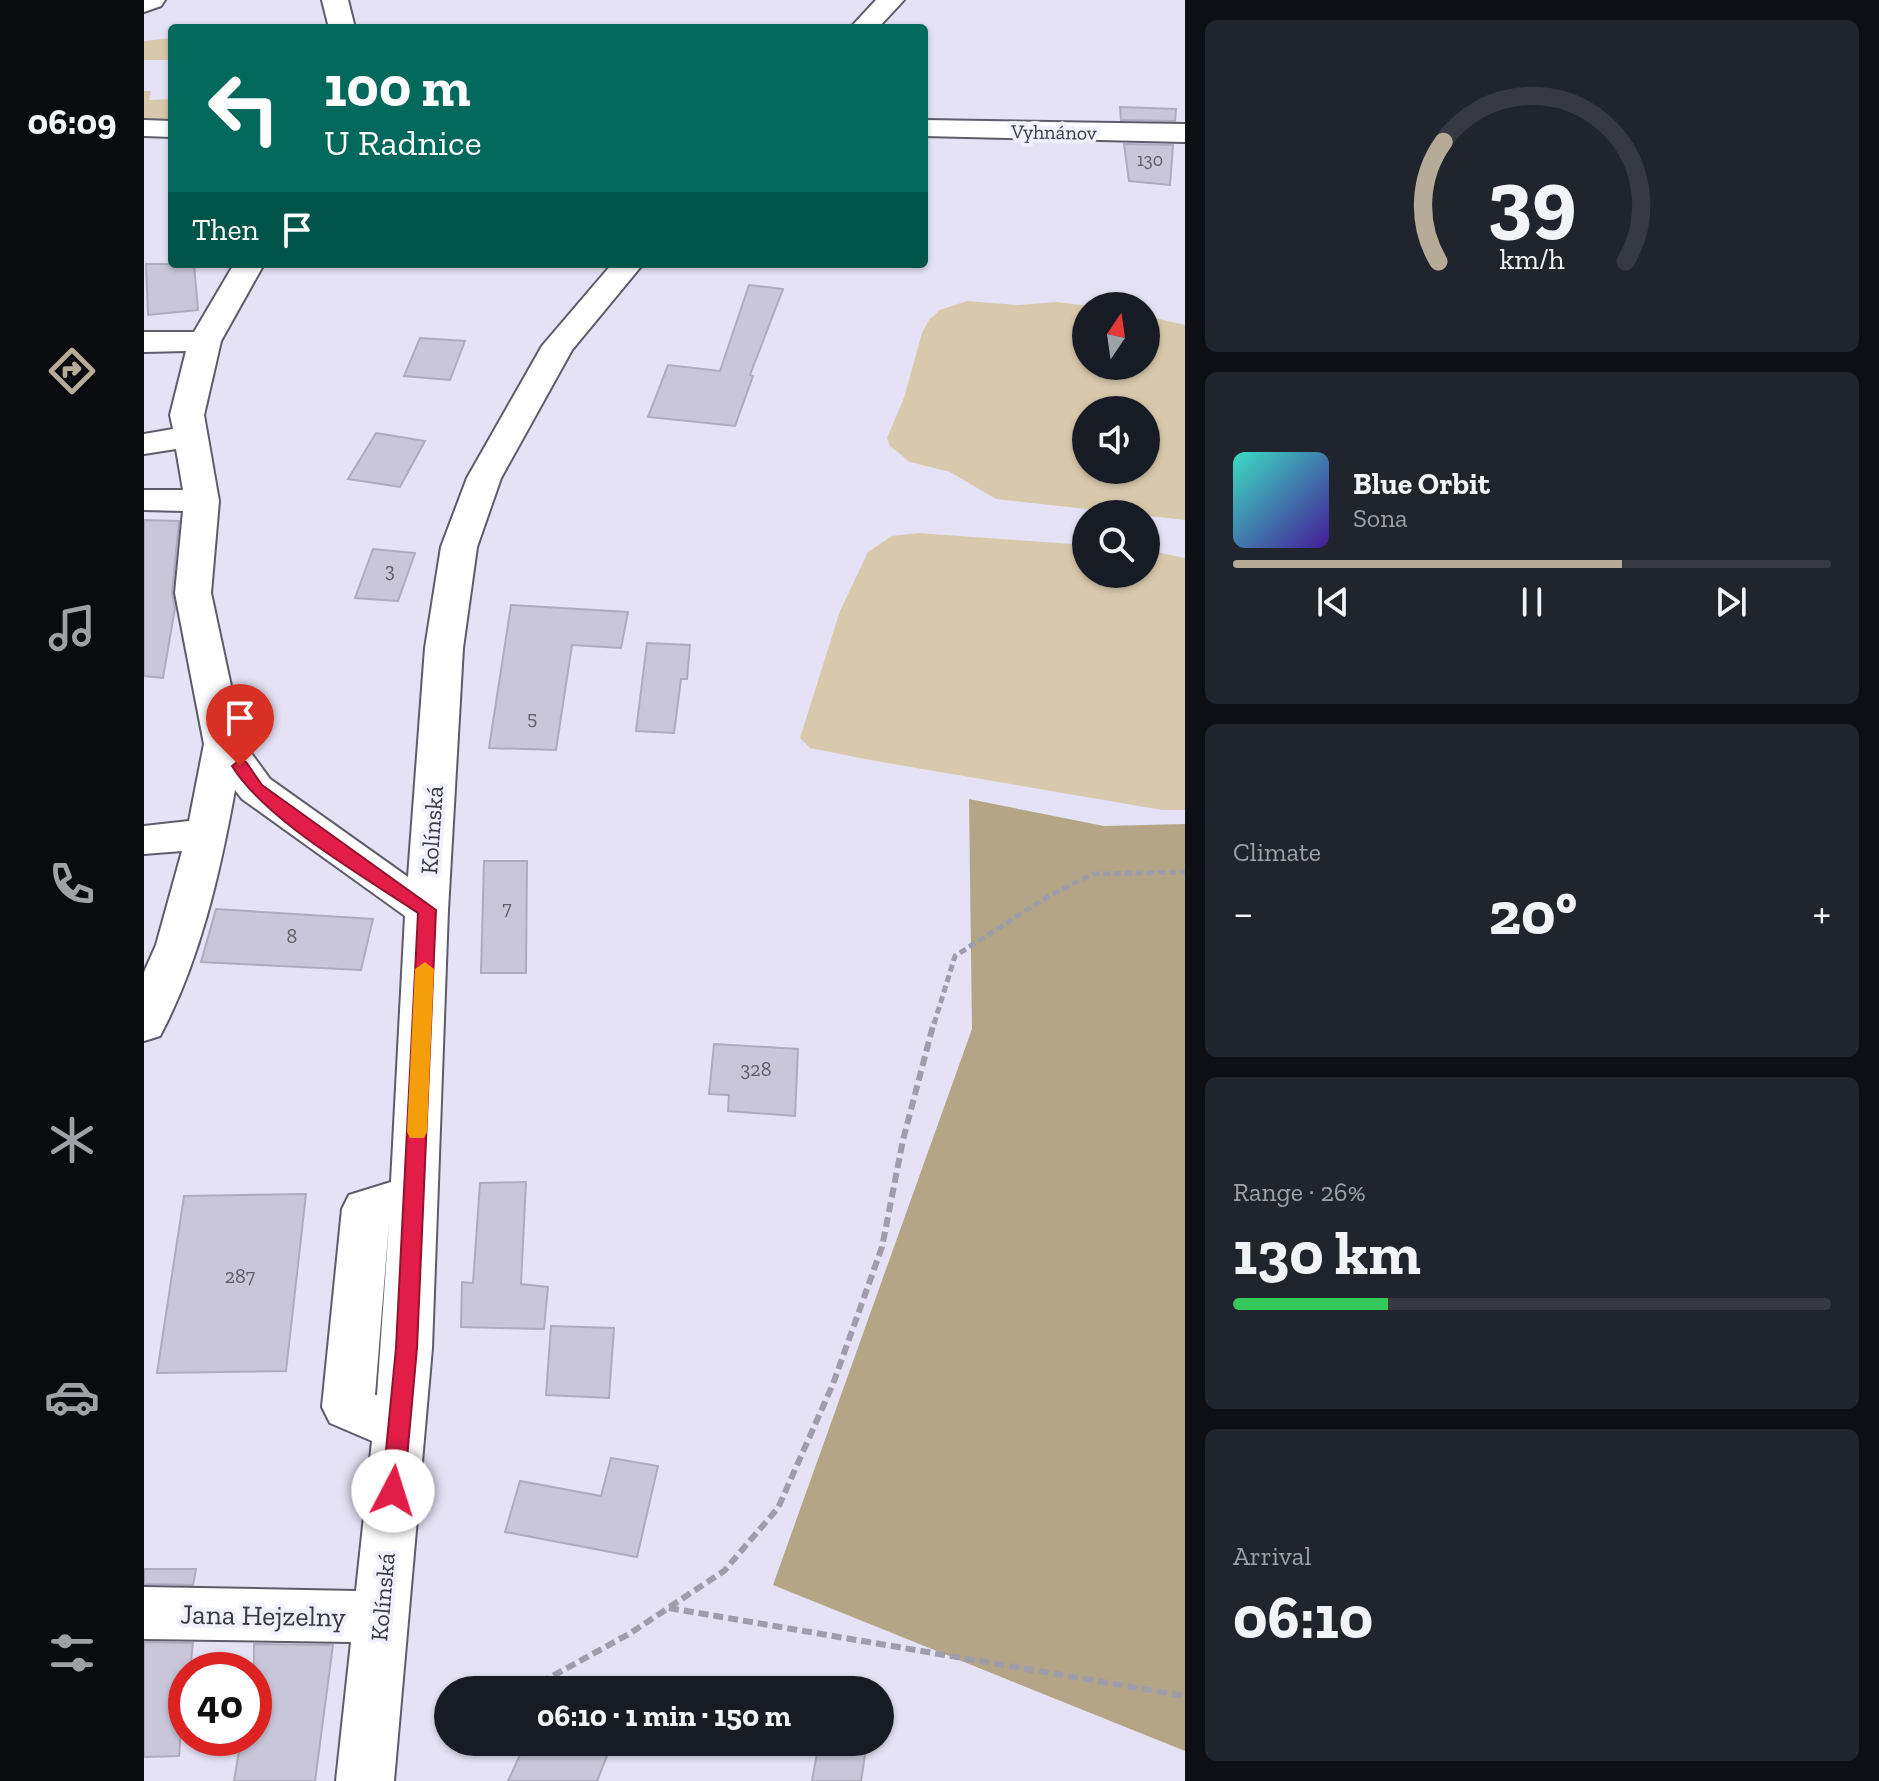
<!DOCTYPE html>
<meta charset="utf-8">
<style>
:root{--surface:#171b24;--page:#20242c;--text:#f1f3f6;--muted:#9ea1a6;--line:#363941;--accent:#b5ab97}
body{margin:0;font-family:"Zilla Slab",serif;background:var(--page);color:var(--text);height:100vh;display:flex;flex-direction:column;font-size:30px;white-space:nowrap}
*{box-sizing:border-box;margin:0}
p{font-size:26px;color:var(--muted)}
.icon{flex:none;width:44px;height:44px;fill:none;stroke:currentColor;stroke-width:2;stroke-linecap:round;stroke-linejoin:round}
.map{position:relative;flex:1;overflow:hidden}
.side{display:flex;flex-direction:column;gap:20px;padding:20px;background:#0d0f14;width:694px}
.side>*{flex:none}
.banner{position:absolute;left:24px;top:24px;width:760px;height:244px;border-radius:8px;box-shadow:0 2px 6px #0004;background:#00695c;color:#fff;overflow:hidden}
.needle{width:52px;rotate:13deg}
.tools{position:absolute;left:928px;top:292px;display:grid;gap:16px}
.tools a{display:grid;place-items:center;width:88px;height:88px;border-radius:50%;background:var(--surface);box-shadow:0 2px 6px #0004;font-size:40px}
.speed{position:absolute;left:24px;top:1652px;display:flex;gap:16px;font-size:40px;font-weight:700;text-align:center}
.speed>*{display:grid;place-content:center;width:104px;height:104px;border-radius:50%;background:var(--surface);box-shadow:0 2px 6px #0004;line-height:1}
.speed .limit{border:12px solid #d22;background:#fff;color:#111}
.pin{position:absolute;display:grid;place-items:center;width:68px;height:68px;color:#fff;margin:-82px -34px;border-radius:50% 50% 50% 0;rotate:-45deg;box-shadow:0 0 8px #0007}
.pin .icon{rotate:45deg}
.me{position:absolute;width:88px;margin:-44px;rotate:5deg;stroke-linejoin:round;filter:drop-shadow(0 0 6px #0008)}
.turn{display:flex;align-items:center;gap:28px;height:168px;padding:0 24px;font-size:36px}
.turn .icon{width:104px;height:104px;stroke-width:2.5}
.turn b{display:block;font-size:56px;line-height:68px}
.then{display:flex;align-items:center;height:76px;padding:0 24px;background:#0003;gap:16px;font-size:30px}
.big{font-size:60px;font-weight:700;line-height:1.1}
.side .tile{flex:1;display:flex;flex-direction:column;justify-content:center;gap:12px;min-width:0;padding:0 28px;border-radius:12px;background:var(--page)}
.side .dial{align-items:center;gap:0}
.dial svg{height:208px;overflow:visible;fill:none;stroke:var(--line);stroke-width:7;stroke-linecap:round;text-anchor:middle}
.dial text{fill:var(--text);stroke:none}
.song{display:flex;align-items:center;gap:24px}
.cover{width:96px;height:96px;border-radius:12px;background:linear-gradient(135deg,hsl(170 70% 55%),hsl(260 70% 35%))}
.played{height:8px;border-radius:4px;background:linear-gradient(90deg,var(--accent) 65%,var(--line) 65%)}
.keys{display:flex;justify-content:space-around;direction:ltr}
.heat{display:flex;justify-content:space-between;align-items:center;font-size:44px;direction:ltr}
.charge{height:12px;border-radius:6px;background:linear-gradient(90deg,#34c759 26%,var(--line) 0)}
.trip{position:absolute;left:290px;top:1676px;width:460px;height:80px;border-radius:40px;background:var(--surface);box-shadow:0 2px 6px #0004;font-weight:700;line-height:80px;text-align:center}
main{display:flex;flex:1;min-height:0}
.menu{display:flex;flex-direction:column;width:144px;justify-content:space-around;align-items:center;background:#090b0e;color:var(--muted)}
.menu .icon{width:56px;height:56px}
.menu .active{color:var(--accent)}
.menu b{font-size:36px;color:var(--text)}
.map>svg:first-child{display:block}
</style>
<main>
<nav class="menu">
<b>06:09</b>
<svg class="icon active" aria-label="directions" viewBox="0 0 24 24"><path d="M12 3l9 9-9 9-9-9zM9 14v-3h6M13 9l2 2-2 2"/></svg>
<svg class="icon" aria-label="music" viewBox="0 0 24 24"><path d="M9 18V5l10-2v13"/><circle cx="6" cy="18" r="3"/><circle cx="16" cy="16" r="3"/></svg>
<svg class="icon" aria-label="phone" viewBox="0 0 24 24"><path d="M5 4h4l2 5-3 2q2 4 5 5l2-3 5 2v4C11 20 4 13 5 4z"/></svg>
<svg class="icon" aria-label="climate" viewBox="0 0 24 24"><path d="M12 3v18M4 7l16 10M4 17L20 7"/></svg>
<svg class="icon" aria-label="car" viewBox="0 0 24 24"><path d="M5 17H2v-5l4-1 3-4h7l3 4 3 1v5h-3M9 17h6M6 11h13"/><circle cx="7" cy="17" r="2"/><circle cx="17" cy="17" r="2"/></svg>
<svg class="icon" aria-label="filters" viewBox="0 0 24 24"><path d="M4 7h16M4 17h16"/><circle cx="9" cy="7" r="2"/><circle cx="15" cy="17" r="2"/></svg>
</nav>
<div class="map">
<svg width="1041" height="1781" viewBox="0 0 1041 1781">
<rect width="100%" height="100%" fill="#e4e2f4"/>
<g fill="#d9c9ac" fill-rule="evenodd">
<path d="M28,38V60H0V41Z"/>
<path d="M0,91H7L5,100L28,99V121L0,118Z"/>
<path d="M823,301L875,305L912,302L945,306H942V366H1002V316L1041,325V520L852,499L806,472L766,462L746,446L743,438L760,398L778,333L785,320L796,310ZM1002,410V470H942V410Z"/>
<path d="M774,533L942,545V574H1002V550L1041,558V810H1018L726,760L666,748L656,738L696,611L724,552L748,536Z"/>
</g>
<path fill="#b5a587" d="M825,799L960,826L1041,824V1751L629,1585L828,1029Z"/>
<g fill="#c8c6d8" stroke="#adabbc" stroke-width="2">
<path d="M976,107L1032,109L1031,121L977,120Z"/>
<path d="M980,144L1029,145L1026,185L985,181Z"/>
<path d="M2,264H50L54,310L4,315Z"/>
<path d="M605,285L639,289L606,375L609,376L591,426L504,417L524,365L576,371Z"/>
<path d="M276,338L321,341L306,380L260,376Z"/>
<path d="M232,433L281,441L256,487L204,479Z"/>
<path d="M0,520L35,521L28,593L31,608L19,678L0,676Z"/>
<path d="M229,549L271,553L254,601L211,598Z"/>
<path d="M367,605L484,612L477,648L428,645L412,750L345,748Z"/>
<path d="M503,643L546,645L543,679H537L530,733L492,731Z"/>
<path d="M340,861H383L382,973H337Z"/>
<path d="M72,909L229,919L217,970L57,962Z"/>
<path d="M570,1044L654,1049L651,1116L584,1111L585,1095L565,1094Z"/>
<path d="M382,1182L377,1284L404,1287L400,1329L317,1327L318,1282L329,1283L336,1183Z"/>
<path d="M162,1194L142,1371L13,1373L40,1196Z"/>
<path d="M407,1326L470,1328L465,1398L402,1395Z"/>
<path d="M467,1458L514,1466L493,1557L361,1532L376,1481L457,1496Z"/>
<path d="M0,1569H52L49,1585L0,1584Z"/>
<path d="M0,1642L49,1643L46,1670H42L35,1756L0,1757Z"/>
<path d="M110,1644L189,1645L171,1781H90L97,1738H110Z"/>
<path d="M382,1742H441L465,1751L453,1781H364Z"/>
<path d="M675,1742H723L717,1781H668Z"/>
</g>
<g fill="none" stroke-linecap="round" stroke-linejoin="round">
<g stroke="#5e5c6b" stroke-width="4">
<g id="minor">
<path d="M0,0H21L17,6L0,12Z"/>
<path d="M178,0H204L211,28H185Z"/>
<path d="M732,0H760L734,28H706Z"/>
<path d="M0,120L28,121V137L0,136Z"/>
<path d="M780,120L1041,124V142L780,136Z"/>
<path d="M90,264H120L77,341L60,415L75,501L67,593L99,742L126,779L264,877L281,648L297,547L323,478L398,346L468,264H499L428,350L357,478L333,547L319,648L304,910L288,1348L250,1781H192L207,1642L0,1639V1587L212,1591L228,1441L186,1423L178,1407L198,1209L205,1195L247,1182L261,916L98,799L91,790C76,873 56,961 16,1036L0,1041V972L12,945L38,851L0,854V826L45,821L60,744L31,593L39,511L0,510V490H39L32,449L0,454V434L29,429L26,415L42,351L0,352V332H50ZM245,1223L233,1395H231Z"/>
</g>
</g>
<path stroke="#9f9dab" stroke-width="5" stroke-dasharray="7 4" stroke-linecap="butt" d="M790,1024L811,956L905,896L949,874L1041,872"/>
<g stroke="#9f9dab" stroke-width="6" stroke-dasharray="10 5" stroke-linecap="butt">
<path d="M525,1608L1041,1696"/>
<path d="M383,1690L485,1634L580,1571L634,1508L689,1384L738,1247L759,1140L790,1022"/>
</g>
<use href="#minor" fill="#fff" fill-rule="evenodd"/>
</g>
<path fill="#e11d48" stroke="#92132f" stroke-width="2" d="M96,760L102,762L118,785L292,910L273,1348L260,1491L257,1498L249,1501L241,1498L238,1491L252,1348L274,913C219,876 121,820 88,766Z"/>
<path fill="#f59e0b" d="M281,962L290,969L283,1132L280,1138H266L263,1132L271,969Z"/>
<g text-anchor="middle" stroke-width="8" stroke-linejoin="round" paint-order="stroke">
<g font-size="18" fill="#5e5c66">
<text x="1006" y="166">130</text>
</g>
<g font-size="20" fill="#3a3940" stroke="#f1f0ff">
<text transform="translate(910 132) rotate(1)" y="7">Vyhnánov</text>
</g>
<g font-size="20" fill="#5e5c66">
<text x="246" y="577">3</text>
<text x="388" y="725">5</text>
<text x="363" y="915">7</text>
<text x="148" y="943">8</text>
<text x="612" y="1076">328</text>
<text x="96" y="1283">287</text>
</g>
<g font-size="24" fill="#3a3940" stroke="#f1f0ff">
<text transform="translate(288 830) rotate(-86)" y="8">Kolínská</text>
<text transform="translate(239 1597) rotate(-85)" y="8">Kolínská</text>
</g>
<g font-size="28" fill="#3a3940" stroke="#f1f0ff">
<text transform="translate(119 1615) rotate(1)" y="10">Jana Hejzelny</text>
</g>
</g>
</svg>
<div class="tools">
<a><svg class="needle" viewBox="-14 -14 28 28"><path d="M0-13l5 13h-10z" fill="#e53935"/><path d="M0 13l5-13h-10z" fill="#9ea1a6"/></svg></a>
<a><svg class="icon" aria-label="sound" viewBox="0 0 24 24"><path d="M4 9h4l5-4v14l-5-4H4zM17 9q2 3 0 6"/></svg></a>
<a><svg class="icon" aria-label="search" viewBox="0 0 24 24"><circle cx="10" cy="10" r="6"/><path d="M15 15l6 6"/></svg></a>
</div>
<div class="speed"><div class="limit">40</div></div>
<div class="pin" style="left:96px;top:766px;background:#d93025"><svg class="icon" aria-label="arrive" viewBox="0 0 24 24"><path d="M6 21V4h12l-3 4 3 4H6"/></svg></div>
<svg class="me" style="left:249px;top:1491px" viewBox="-20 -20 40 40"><circle r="19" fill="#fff"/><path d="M0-13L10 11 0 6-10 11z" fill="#e11d48"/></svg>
<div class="trip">06:10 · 1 min · 150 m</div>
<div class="banner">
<div class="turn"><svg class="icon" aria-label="left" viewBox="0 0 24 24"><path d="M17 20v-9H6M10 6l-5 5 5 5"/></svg><div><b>100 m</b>U Radnice</div></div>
<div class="then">Then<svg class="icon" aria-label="arrive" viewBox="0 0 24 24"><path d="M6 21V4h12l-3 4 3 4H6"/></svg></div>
</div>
</div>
<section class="side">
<div class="tile dial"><svg viewBox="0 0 100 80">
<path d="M14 69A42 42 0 1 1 86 69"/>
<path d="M14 69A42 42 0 0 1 16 23" stroke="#b5ab97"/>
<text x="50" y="56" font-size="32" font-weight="700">39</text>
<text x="50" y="72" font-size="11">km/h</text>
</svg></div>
<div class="tile">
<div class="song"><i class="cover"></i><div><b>Blue Orbit</b><p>Sona</p></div></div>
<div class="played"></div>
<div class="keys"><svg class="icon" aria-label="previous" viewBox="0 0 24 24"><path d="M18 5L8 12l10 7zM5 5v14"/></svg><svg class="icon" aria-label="pause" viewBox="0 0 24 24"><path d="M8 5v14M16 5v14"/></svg><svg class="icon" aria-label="next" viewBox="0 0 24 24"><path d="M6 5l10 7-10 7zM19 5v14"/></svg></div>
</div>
<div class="tile"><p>Climate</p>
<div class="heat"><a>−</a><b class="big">20°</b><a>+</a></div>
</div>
<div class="tile"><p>Range · 26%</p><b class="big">130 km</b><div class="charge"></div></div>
<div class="tile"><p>Arrival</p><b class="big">06:10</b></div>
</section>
</main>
